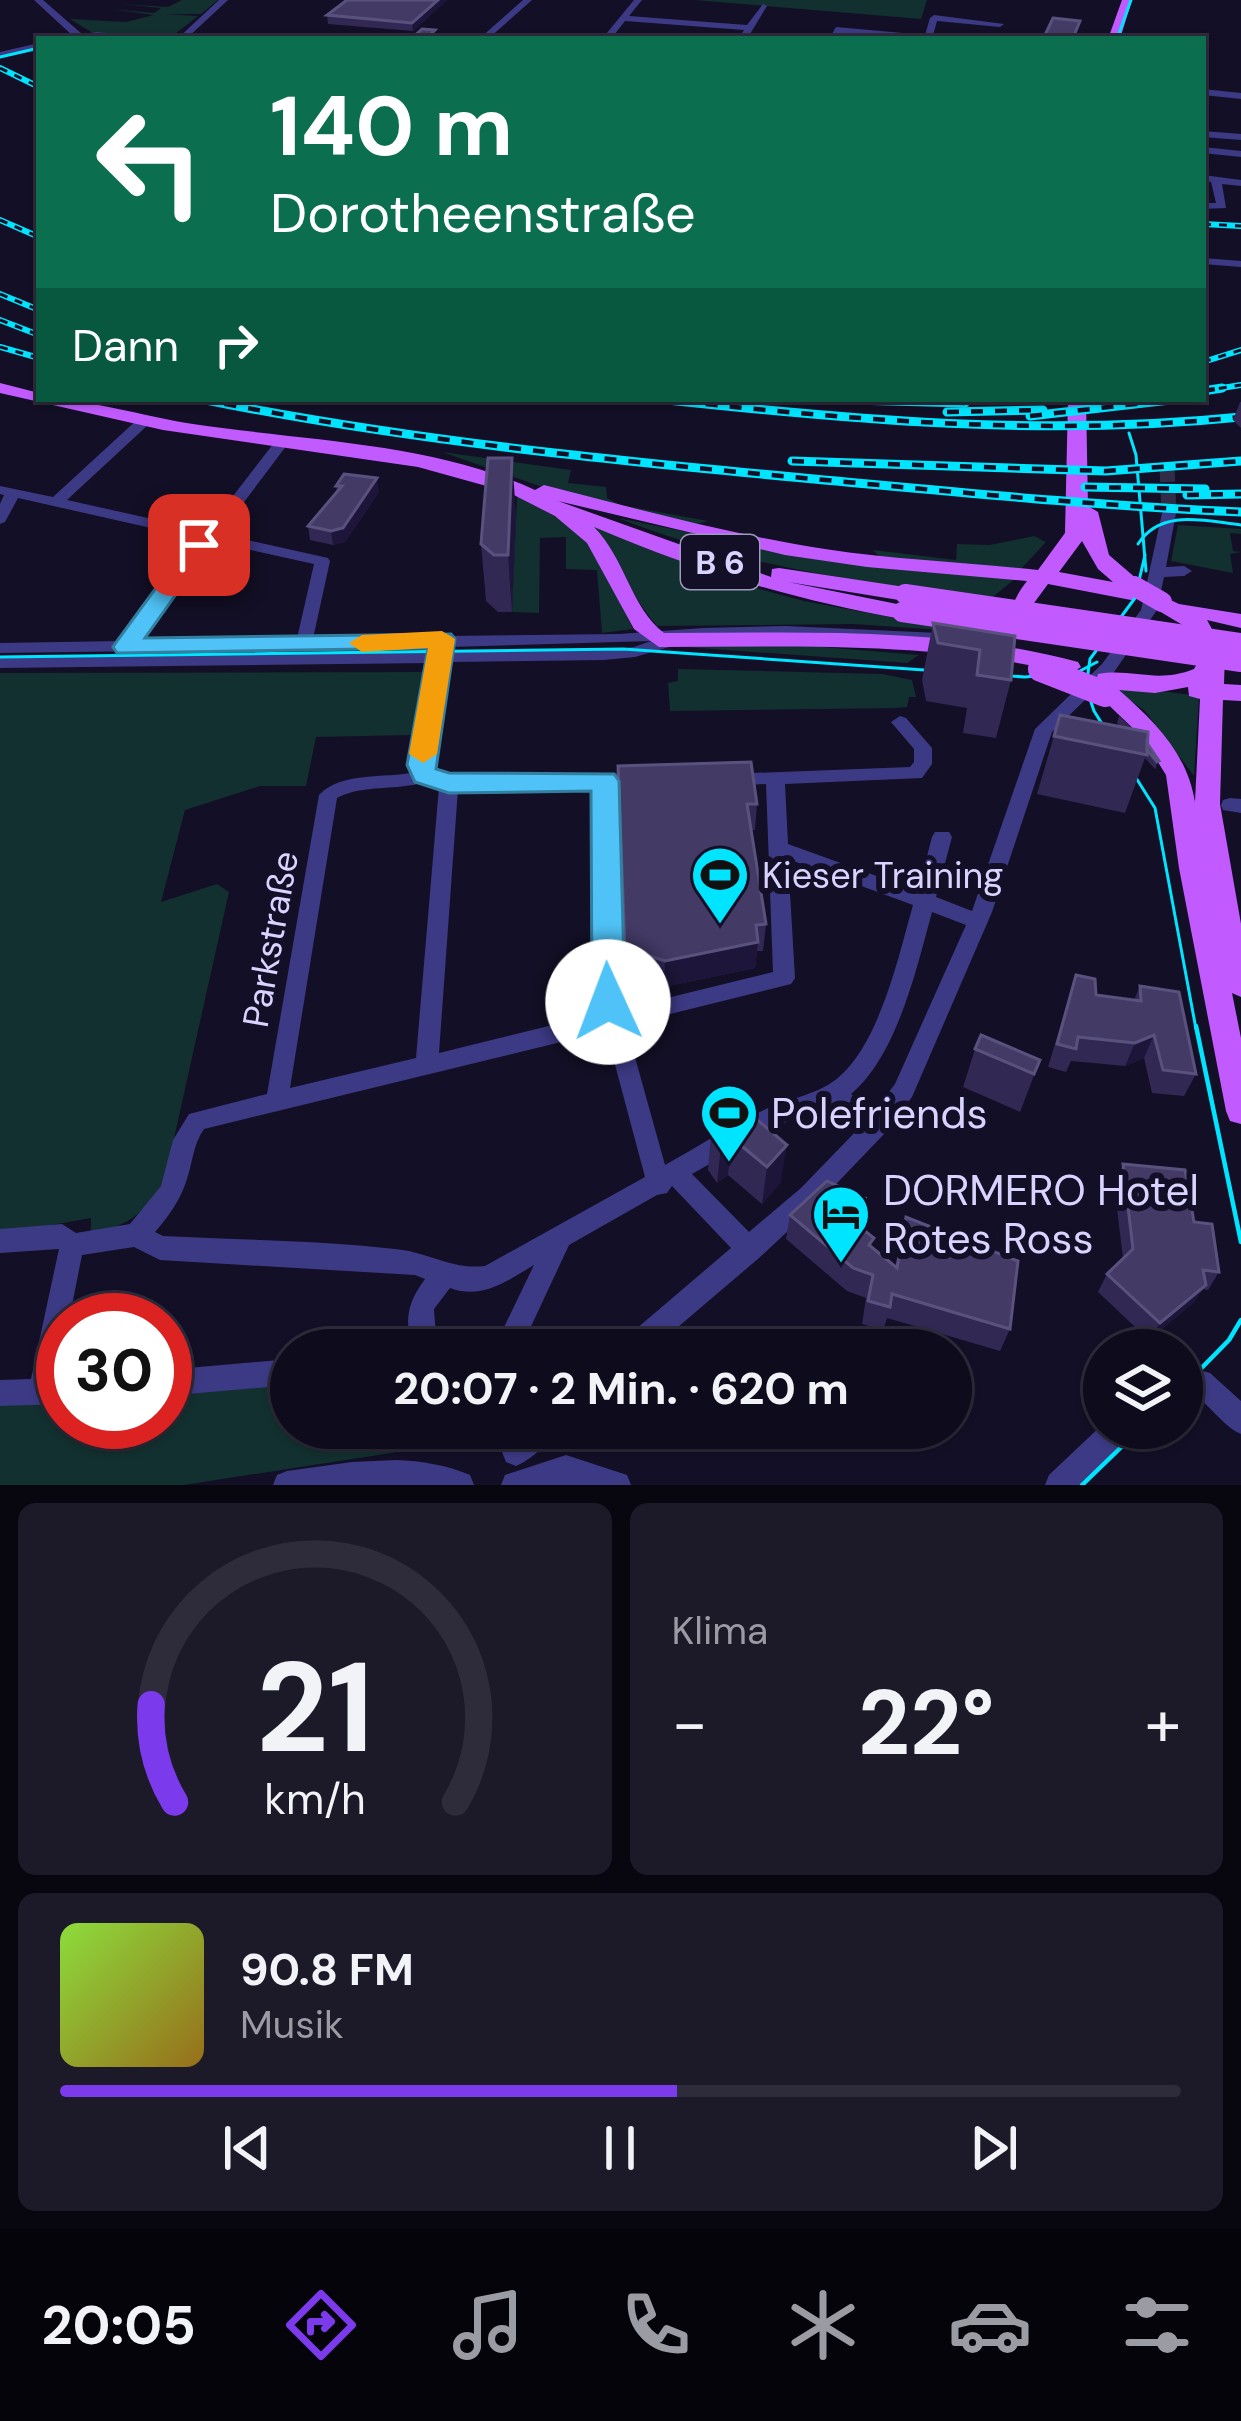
<!DOCTYPE html>
<html lang="de">
<meta charset="utf-8">
<style>
:root{--surface:#0e0b1c;--page:#1c1929;--text:#f1f3f6;--muted:#9b9ba3;--line:#2e2b3b;--accent:#7c3aed}
body{margin:0;font-family:"DM Sans",sans-serif;background:var(--page);color:var(--text);height:100vh;display:flex;flex-direction:column;font-size:45px;white-space:nowrap}
*{box-sizing:border-box;margin:0}
p{font-size:39px;color:var(--muted)}
.icon{flex:none;width:66px;height:66px;fill:none;stroke:currentColor;stroke-width:2;stroke-linecap:round;stroke-linejoin:round}
.map{position:relative;height:1485px;overflow:hidden}
.side{display:flex;flex-direction:column;gap:18px;padding:18px;background:#08060f;flex:1}
.side>*{flex:none}
.banner{position:absolute;left:36px;top:36px;width:1170px;height:366px;border-radius:0px;box-shadow:0 3px 9px #0004,0 0 0 3px var(--line);background:#0b6e4f;color:#fff;overflow:hidden}
.buttons{position:absolute;left:1083px;top:1329px;display:grid;gap:24px}
.buttons a{display:grid;place-items:center;width:120px;height:120px;border-radius:50%;background:var(--surface);box-shadow:0 3px 9px #0004,0 0 0 3px var(--line);font-size:60px}
.speed{position:absolute;left:36px;top:1293px;display:flex;gap:24px;font-size:60px;font-weight:700;text-align:center}
.speed>*{display:grid;place-content:center;width:156px;height:156px;border-radius:50%;background:var(--surface);box-shadow:0 3px 9px #0004,0 0 0 3px var(--line);line-height:1}
.speed .limit{border:18px solid #d22;background:#fff;color:#111}
.pin{position:absolute;display:grid;place-items:center;width:102px;height:102px;color:#fff;margin:-51px;border-radius:24px;box-shadow:0 6px 18px #0006}
.me{position:absolute;width:132px;margin:-66px;rotate:358deg;stroke-linejoin:round;filter:drop-shadow(0 0 9px #0008)}
.turn{display:flex;align-items:center;gap:42px;height:252px;padding:0 36px;font-size:54px}
.turn .icon{width:156px;height:156px;stroke-width:2.5}
.turn b{display:block;font-size:84px;line-height:102px}
.then{display:flex;align-items:center;height:114px;padding:0 36px;background:#0003;gap:24px;font-size:45px}
.big{font-size:90px;font-weight:700;line-height:1.1}
.side .tile{flex:1;display:flex;flex-direction:column;justify-content:center;gap:18px;min-width:0;padding:0 42px;border-radius:18px;background:var(--page)}
.side .dial{align-items:center;gap:0}
.dial svg{height:312px;overflow:visible;fill:none;stroke:var(--line);stroke-width:7;stroke-linecap:round;text-anchor:middle}
.dial text{fill:var(--text);stroke:none}
.song{display:flex;align-items:center;gap:36px}
.cover{width:144px;height:144px;border-radius:18px;background:linear-gradient(135deg,hsl(90 70% 55%),hsl(40 70% 35%))}
.played{height:12px;border-radius:6px;background:linear-gradient(90deg,var(--accent) 55%,var(--line) 55%)}
.keys{display:flex;justify-content:space-around;direction:ltr}
.heat{display:flex;justify-content:space-between;align-items:center;font-size:66px;direction:ltr}
.side .tiles{flex:1;display:grid;gap:18px;grid-template-columns:1fr 1fr}
.tile:last-child{grid-column:span 2}
.trip{position:absolute;left:270px;top:1329px;width:702px;height:120px;border-radius:60px;background:var(--surface);box-shadow:0 3px 9px #0004,0 0 0 3px var(--line);font-weight:700;line-height:120px;text-align:center}
.dock{display:flex;height:192px;justify-content:space-around;align-items:center;background:#06040b;color:var(--muted)}
.dock .icon{width:84px;height:84px}
.dock .current{color:var(--accent)}
.dock b{font-size:54px;color:var(--text)}
.map>svg:first-child{display:block}
</style>
<div class="map">
<svg width="1241" height="1485" viewBox="0 0 1241 1485">
<rect width="100%" height="100%" fill="#130f26"/>
<g fill="#12302f">
<path d="M182,0H218L201,14H166L198,16L175,34L155,36L91,32L70,19L126,22L154,15L110,9L154,13L161,8L121,4L168,7Z"/>
<path d="M694,0H927L921,19Z"/>
<path d="M442,452L571,470L568,483L606,487L607,498L620,505L708,521L690,526L551,490Z"/>
<path d="M517,496L561,519L593,547L633,629L602,633L597,570L566,569V537L540,538L539,613L512,612Z"/>
<path d="M618,518L766,548L1016,578L989,600C861,582 739,566 618,518Z"/>
<path d="M1178,525L1241,529V534L1230,533L1233,551L1241,552L1230,554L1233,573L1171,561Z"/>
<path d="M596,527L733,582L804,601L969,632L854,624L657,626C631,596 618,559 592,528Z"/>
<path d="M1034,536L1046,542L1020,570L880,557L873,550L956,560L957,544L990,545Z"/>
<path d="M798,645L919,655L907,663L685,647Z"/>
<path d="M678,669L882,674L912,680L916,697H909L907,707L896,708L670,711L668,683L678,681Z"/>
<path d="M423,672L411,735L316,737L306,786H260L185,810L161,902L217,884L229,892L164,1183C143,1214 127,1227 91,1233V1218L0,1234V673Z"/>
<path d="M1107,684L1199,696L1194,776L1145,711Z"/>
<path d="M291,1383V1428H452L449,1444L184,1485H0V1403L63,1400V1422H165V1390Z"/>
</g>
<g fill="none" stroke-linecap="round" stroke-linejoin="round">
<path stroke="#312d47" stroke-width="15" stroke-dasharray="15 8" stroke-linecap="butt" d="M1167,467L1169,513"/>
<g fill="#3d3a85" fill-rule="evenodd">
<path d="M34,0H43L82,34L97,32L172,39H63L73,36Z"/>
<path d="M219,0H228L186,39H177Z"/>
<path d="M523,0H532L488,39H479Z"/>
<path d="M634,0H642L629,16L747,25L763,4L767,6L750,34L791,39H744L740,36L744,30L625,21L611,39H602Z"/>
<path d="M934,15L1004,24L1000,27L937,21L932,39L839,33L837,39H829L836,27L925,35L930,18Z"/>
<path d="M39,43V49L0,58V52Z"/>
<path d="M1203,89L1241,93V99L1203,95Z"/>
<path d="M1203,131L1241,134V140L1203,137Z"/>
<path d="M1203,147L1241,151V157L1203,153Z"/>
<path d="M1203,175L1241,180V186L1222,184L1226,208L1203,209V203H1216L1211,182L1203,181Z"/>
<path d="M1203,258L1241,261V267L1203,264Z"/>
<path d="M144,417L151,421L149,424L67,500L206,531L277,439H287V445L220,534L328,558L330,561L314,634L310,638L435,636L442,634L448,636L619,634L703,628L786,626L960,634L962,638L954,643C862,638 770,634 677,640L676,645L635,657L604,660L447,662L430,765L432,771L450,776L640,773L649,780L640,787H613L622,1009L773,972L766,784L733,786L724,779L726,774L910,767L914,762V749L891,722L900,716L906,718L932,748V764L922,778L785,784L788,844L918,891L932,837L935,832H949L952,837L936,897L972,911L1035,729L1102,664L1141,610L1162,513L1169,509L1176,513L1166,567L1184,566L1192,571L1184,576L1164,577L1157,610L1114,672L1052,732L992,912L912,1097L886,1132L817,1204L759,1258L651,1350H618L622,1341L731,1248L672,1186L667,1193L657,1195L569,1245L520,1350H493L534,1265C507,1281 482,1300 450,1288L434,1309L436,1336L442,1341L446,1350H413C404,1321 407,1303 425,1279L415,1275L160,1260L134,1247L82,1255L69,1320H63V1350L57,1378H63V1404L0,1406V1380L31,1379L59,1249L0,1253V1229L62,1224L76,1233L130,1224L161,1186L173,1140L189,1114L267,1094L319,795C342,771 384,779 415,772L412,765L430,663L0,668V656L432,652V647L0,653V643L122,641L200,539L18,498L5,522L0,524V504L4,495L0,494V486L53,497L139,418ZM214,542L314,564L298,634L302,638L140,641ZM651,641L634,647L604,650L448,651L449,647ZM425,782L439,787L416,1058L290,1088L337,798C363,784 397,791 425,782ZM595,787L598,1002L601,1013L439,1053L458,789ZM788,859L913,905C899,955 880,1041 840,1076C819,1095 789,1098 764,1110C730,1125 698,1147 665,1165L626,1025L791,984L795,978ZM932,912L966,925L895,1084L875,1110L851,1094C897,1056 917,967 932,912ZM606,1031L645,1177L485,1266C452,1270 428,1252 395,1249C318,1240 240,1240 163,1236L155,1232C169,1216 181,1199 187,1179C193,1161 193,1145 204,1129ZM832,1105L861,1126L801,1188L749,1232L692,1174L778,1125Z"/>
<path d="M1230,798L1241,799V813L1223,810L1221,805L1223,800Z"/>
<path d="M291,1359V1385L165,1396V1370Z"/>
<path d="M1182,1365L1210,1373L1241,1401V1434C1218,1424 1207,1396 1182,1391Z"/>
<path d="M1104,1423V1428H1132L1128,1438L1079,1485H1045L1049,1475Z"/>
<path d="M522,1428H556C549,1444 532,1459 516,1466L506,1462L502,1452L506,1442Z"/>
<path d="M566,1455L627,1475L631,1485H501L505,1475Z"/>
<path d="M396,1460C422,1461 446,1465 470,1475L474,1485H273L277,1475L287,1471L352,1462Z"/>
</g>
<g fill="#c25bff" fill-rule="evenodd">
<path d="M1122,0H1132L1120,39H1108Z"/>
<path d="M0,383L39,393V399C90,399 142,416 193,424C306,441 430,442 535,490L544,485C637,509 729,534 825,549C896,560 967,562 1038,570L1065,533L1068,399H1086L1088,506L1098,512L1109,555L1145,586L1139,598L1131,600L1048,584L1034,603L1035,629L1024,636L1016,634C1006,614 1014,598 1027,581L867,567L785,555L558,501L771,577L772,569L779,568L905,587L916,594L905,601L788,582L902,605L913,612L902,619C795,600 694,570 594,527C625,558 631,608 664,633C801,633 944,626 1078,662L1081,667L1070,674C936,641 796,647 659,647L634,629L587,543L555,516L508,492L418,467L163,430L0,393ZM1082,541L1098,569L1113,582L1059,572Z"/>
<path d="M1162,596L1179,604L1241,614V628L1207,620L1225,653L1224,684L1241,685V701L1223,700L1220,804L1241,924V997L1232,993L1241,1038V1124L1230,1121L1226,1111L1179,868L1166,775L1143,738L1093,690L1098,674C1132,668 1157,684 1194,669L1203,653L1191,630L1154,608L1151,603L1154,598ZM1188,687L1189,696L1200,699L1195,802C1187,753 1155,722 1119,690L1155,693Z"/>
</g>
<g stroke="#00e5ff" stroke-width="3">
<path d="M75,39H133"/>
<path d="M1117,39L1131,0"/>
<path d="M0,57L39,48"/>
<path d="M1129,433L1136,455L1146,571"/>
<path d="M1138,544C1161,508 1205,521 1241,525"/>
<path d="M1145,555L1135,598L1090,659L1086,687L1094,711L1155,808L1196,1029"/>
<path d="M0,657L623,649L1025,677L1078,672L1097,662"/>
</g>
<g stroke="#00e5ff" stroke-width="4.5">
<path d="M1196,1026L1241,1242"/>
<path d="M1182,1388L1229,1340L1241,1320"/>
<path d="M1082,1485L1141,1428"/>
</g>
<g stroke="#00e5ff" stroke-width="6">
<g id="rail-far1">
<path d="M0,68L39,87"/>
<path d="M0,220L39,237"/>
<path d="M1203,224L1241,226"/>
<path d="M0,294L39,310"/>
<path d="M0,320L39,335"/>
<path d="M0,347L39,358"/>
<path d="M1203,362L1241,350"/>
<path d="M1203,391L1241,385"/>
</g>
</g>
<g stroke="#00e5ff" stroke-width="9">
<g id="rail">
<path d="M1203,391L1222,388"/>
<path d="M201,399C403,440 609,460 814,479C957,492 1098,506 1241,512"/>
<path d="M658,399C853,420 1045,437 1241,417"/>
<path d="M815,399L965,403"/>
<path d="M947,412L1043,410"/>
<path d="M1030,416L1179,399"/>
<path d="M792,461L1106,471L1241,461"/>
<path d="M1085,487L1205,489"/>
<path d="M1187,495L1241,494"/>
</g>
</g>
<use href="#rail-far1" stroke="#130f26" stroke-width="3" stroke-dasharray="8" stroke-linecap="butt"/>
<use href="#rail" stroke="#130f26" stroke-width="4.5" stroke-dasharray="12" stroke-linecap="butt"/>
<g stroke="#c25bff" stroke-width="20">
<path d="M1134,586L1162,602"/>
<path d="M905,594L1241,643"/>
<path d="M902,612L1241,662"/>
<path d="M1041,669L1046,671"/>
</g>
<path stroke="#c25bff" stroke-width="26" d="M1041,669L1105,694"/>
</g>
<g fill="#312854">
<path d="M347,0H447L413,31L328,24L327,15Z"/>
<path d="M1240,402H1241V428L1233,420Z"/>
<path d="M336,486L379,492L345,542L333,545L310,540L308,526L337,492Z"/>
<path d="M516,513L512,612H498L486,601L481,544Z"/>
<path d="M933,623L1015,636L1011,680L996,738L963,733L967,708L926,701L922,680Z"/>
<path d="M1060,715L1120,727L1117,723L1119,716L1147,743L1157,762L1156,768L1155,769L1145,758L1125,813L1037,794Z"/>
<path d="M618,766L757,804L755,830H751L766,924L763,951H757L755,968L664,987L625,974Z"/>
<path d="M1076,975L1096,995L1134,1000L1140,986L1196,1074L1184,1096L1152,1093L1144,1058L1125,1066L1071,1061L1066,1072L1048,1067Z"/>
<path d="M975,1049L1040,1060L1020,1112L963,1087Z"/>
<path d="M748,1112L781,1182L762,1204L728,1175L717,1183L708,1170L711,1133Z"/>
<path d="M1123,1164L1194,1222L1219,1272L1208,1290L1203,1289L1194,1302L1149,1340L1098,1292L1107,1274L1123,1259L1114,1183Z"/>
<path d="M790,1215L859,1222L857,1225L871,1247L895,1267L906,1217L1010,1329L1000,1351L887,1318L883,1330L862,1324L866,1298L847,1291L786,1239Z"/>
</g>
<g fill="#1d163a">
<path d="M438,0H447L413,31L412,23Z"/>
<path d="M512,458L516,513L512,612L508,555Z"/>
<path d="M377,478L379,492L345,542L333,545L331,531Z"/>
<path d="M758,942L755,968L664,987L665,961Z"/>
<path d="M1154,1035L1144,1058L1125,1066L1135,1043Z"/>
<path d="M732,1138L728,1175L717,1183L721,1146Z"/>
<path d="M787,1145L781,1182L762,1204L767,1167Z"/>
<path d="M865,1198L859,1222L841,1241L847,1217Z"/>
<path d="M1206,1285L1194,1302L1149,1340L1160,1323Z"/>
</g>
<g fill="#433a66" stroke="#5a527e" stroke-width="3">
<path d="M347,0H438L412,23L327,15Z"/>
<path d="M1053,18L1080,21L1073,38L1045,35Z"/>
<path d="M422,29L435,30L426,39H411Z"/>
<path d="M488,458H512L508,555H494L481,544Z"/>
<path d="M344,474L377,478L343,528L331,531L308,526L342,486H336Z"/>
<path d="M933,623L1015,636L1011,680L977,675L980,650L938,643Z"/>
<path d="M1060,715L1148,732L1147,755L1054,736Z"/>
<path d="M1147,743L1159,761L1157,762L1147,750Z"/>
<path d="M751,762L757,804H747L766,924L756,925L758,942L665,961L625,948L618,766Z"/>
<path d="M1076,975L1095,979L1096,995L1141,1001L1140,986L1179,992L1196,1074L1163,1070L1154,1035L1135,1043L1078,1037L1076,1049L1057,1044Z"/>
<path d="M981,1035L1040,1060L1034,1074L975,1049Z"/>
<path d="M748,1112L787,1145L767,1167L732,1138L721,1146L711,1133Z"/>
<path d="M1123,1164L1185,1170L1194,1222L1212,1224L1219,1272L1203,1270L1206,1285L1160,1323L1107,1274L1133,1249Z"/>
<path d="M827,1181L865,1198L847,1217L874,1238L869,1245L897,1268L906,1217L1018,1261L1010,1329L892,1294L890,1307L868,1301L873,1275L853,1268L790,1215Z"/>
</g>
<path fill="#4fc3f7" stroke="#337fa1" stroke-width="3" d="M199,538L211,545L145,638L451,634L455,639L436,769L449,773L614,774L619,781L625,1002L620,1011L608,1015L597,1011L592,1002L591,791L449,793L415,782L407,765L428,648L117,653L113,647L117,641L191,540Z"/>
<path fill="#f59e0b" d="M442,631L455,639L437,754L423,763L409,754L428,648L362,652L349,643L362,635Z"/>
<defs>
<g id="stadium-pin" transform="scale(3)"><path d="M0 17L-7.5 6A9.5 9.5 0 1 1 7.5 6Z" fill="#00e5ff" stroke="#130f26"/><path d="M0-5a6.5 5 0 1 0 0 10a6.5 5 0 1 0 0-10ZM-3.5-1.8h7v3.6h-7Z" fill="#111"/></g>
<g id="hotel-pin" transform="scale(3)"><path d="M0 17L-7.5 6A9.5 9.5 0 1 1 7.5 6Z" fill="#00e5ff" stroke="#130f26"/><path d="M-6-4.5h1.5V1H6V5H4.5V3h-9V5H-6ZM-4 0a1.8 1.8 0 1 1 3.6 0ZM.5 0V-2.5h3Q6-2.5 6 0Z" fill="#111"/></g>
</defs>
<g fill-rule="evenodd">
<use href="#stadium-pin" x="720" y="875"/>
<use href="#stadium-pin" x="729" y="1113"/>
<use href="#hotel-pin" x="841" y="1214"/>
</g>
<g text-anchor="middle" stroke-width="12" stroke-linejoin="round" paint-order="stroke">
<rect fill="#130f26" stroke="#9e99be" stroke-width="3" x="681" y="535" width="78" height="54" rx="9"/>
<g font-size="33" font-weight="bold" fill="#d9d4ff">
<text x="720" y="574">B 6</text>
</g>
<g font-size="36" fill="#d9d4ff" stroke="#130f26" text-anchor="start">
<text x="762" y="888">Kieser Training</text>
</g>
<g font-size="36" fill="#d9d4ff" stroke="#130f26">
<text transform="translate(270 939) rotate(-80)" y="13">Parkstraße</text>
</g>
<g font-size="42" fill="#d9d4ff" stroke="#130f26" text-anchor="start">
<text x="771" y="1128">Polefriends</text>
<text x="883" y="1205">DORMERO Hotel<tspan x="883" dy="48">Rotes Ross</tspan></text>
</g>
</g>
</svg>
<div class="buttons">
<a><svg class="icon" aria-label="layers" viewBox="0 0 24 24"><path d="M12 4l9 5-9 5-9-5zM3 14l9 5 9-5"/></svg></a>
</div>
<div class="speed"><div class="limit">30</div></div>
<div class="pin" style="left:199px;top:545px;background:#d93025"><svg class="icon" aria-label="arrive" viewBox="0 0 24 24"><path d="M6 21V4h12l-3 4 3 4H6"/></svg></div>
<svg class="me" style="left:608px;top:1002px" viewBox="-20 -20 40 40"><circle r="19" fill="#fff"/><path d="M0-13L10 11 0 6-10 11z" fill="#4fc3f7"/></svg>
<div class="trip">20:07 · 2 Min. · 620 m</div>
<div class="banner">
<div class="turn"><svg class="icon" aria-label="left" viewBox="0 0 24 24"><path d="M17 20v-9H6M10 6l-5 5 5 5"/></svg><div><b>140 m</b>Dorotheenstraße</div></div>
<div class="then">Dann<svg class="icon" aria-label="right" viewBox="0 0 24 24"><path d="M7 20v-9h11M14 6l5 5-5 5"/></svg></div>
</div>
</div>
<section class="side">
<div class="tiles">
<div class="tile dial"><svg viewBox="0 0 100 80">
<path d="M14 69A42 42 0 1 1 86 69"/>
<path d="M14 69A42 42 0 0 1 8 44" stroke="#7c3aed"/>
<text x="50" y="56" font-size="32" font-weight="700">21</text>
<text x="50" y="72" font-size="11">km/h</text>
</svg></div>
<div class="tile"><p>Klima</p>
<div class="heat"><a>−</a><b class="big">22°</b><a>+</a></div>
</div>
<div class="tile">
<div class="song"><i class="cover"></i><div><b>90.8 FM</b><p>Musik</p></div></div>
<div class="played"></div>
<div class="keys"><svg class="icon" aria-label="previous" viewBox="0 0 24 24"><path d="M18 5L8 12l10 7zM5 5v14"/></svg><svg class="icon" aria-label="pause" viewBox="0 0 24 24"><path d="M8 5v14M16 5v14"/></svg><svg class="icon" aria-label="next" viewBox="0 0 24 24"><path d="M6 5l10 7-10 7zM19 5v14"/></svg></div>
</div>
</div>
</section>
<nav class="dock">
<b>20:05</b>
<svg class="icon current" aria-label="directions" viewBox="0 0 24 24"><path d="M12 3l9 9-9 9-9-9zM9 14v-3h6M13 9l2 2-2 2"/></svg>
<svg class="icon" aria-label="music" viewBox="0 0 24 24"><path d="M9 18V5l10-2v13"/><circle cx="6" cy="18" r="3"/><circle cx="16" cy="16" r="3"/></svg>
<svg class="icon" aria-label="phone" viewBox="0 0 24 24"><path d="M5 4h4l2 5-3 2q2 4 5 5l2-3 5 2v4C11 20 4 13 5 4z"/></svg>
<svg class="icon" aria-label="climate" viewBox="0 0 24 24"><path d="M12 3v18M4 7l16 10M4 17L20 7"/></svg>
<svg class="icon" aria-label="car" viewBox="0 0 24 24"><path d="M5 17H2v-5l4-1 3-4h7l3 4 3 1v5h-3M9 17h6M6 11h13"/><circle cx="7" cy="17" r="2"/><circle cx="17" cy="17" r="2"/></svg>
<svg class="icon" aria-label="filters" viewBox="0 0 24 24"><path d="M4 7h16M4 17h16"/><circle cx="9" cy="7" r="2"/><circle cx="15" cy="17" r="2"/></svg>
</nav>
